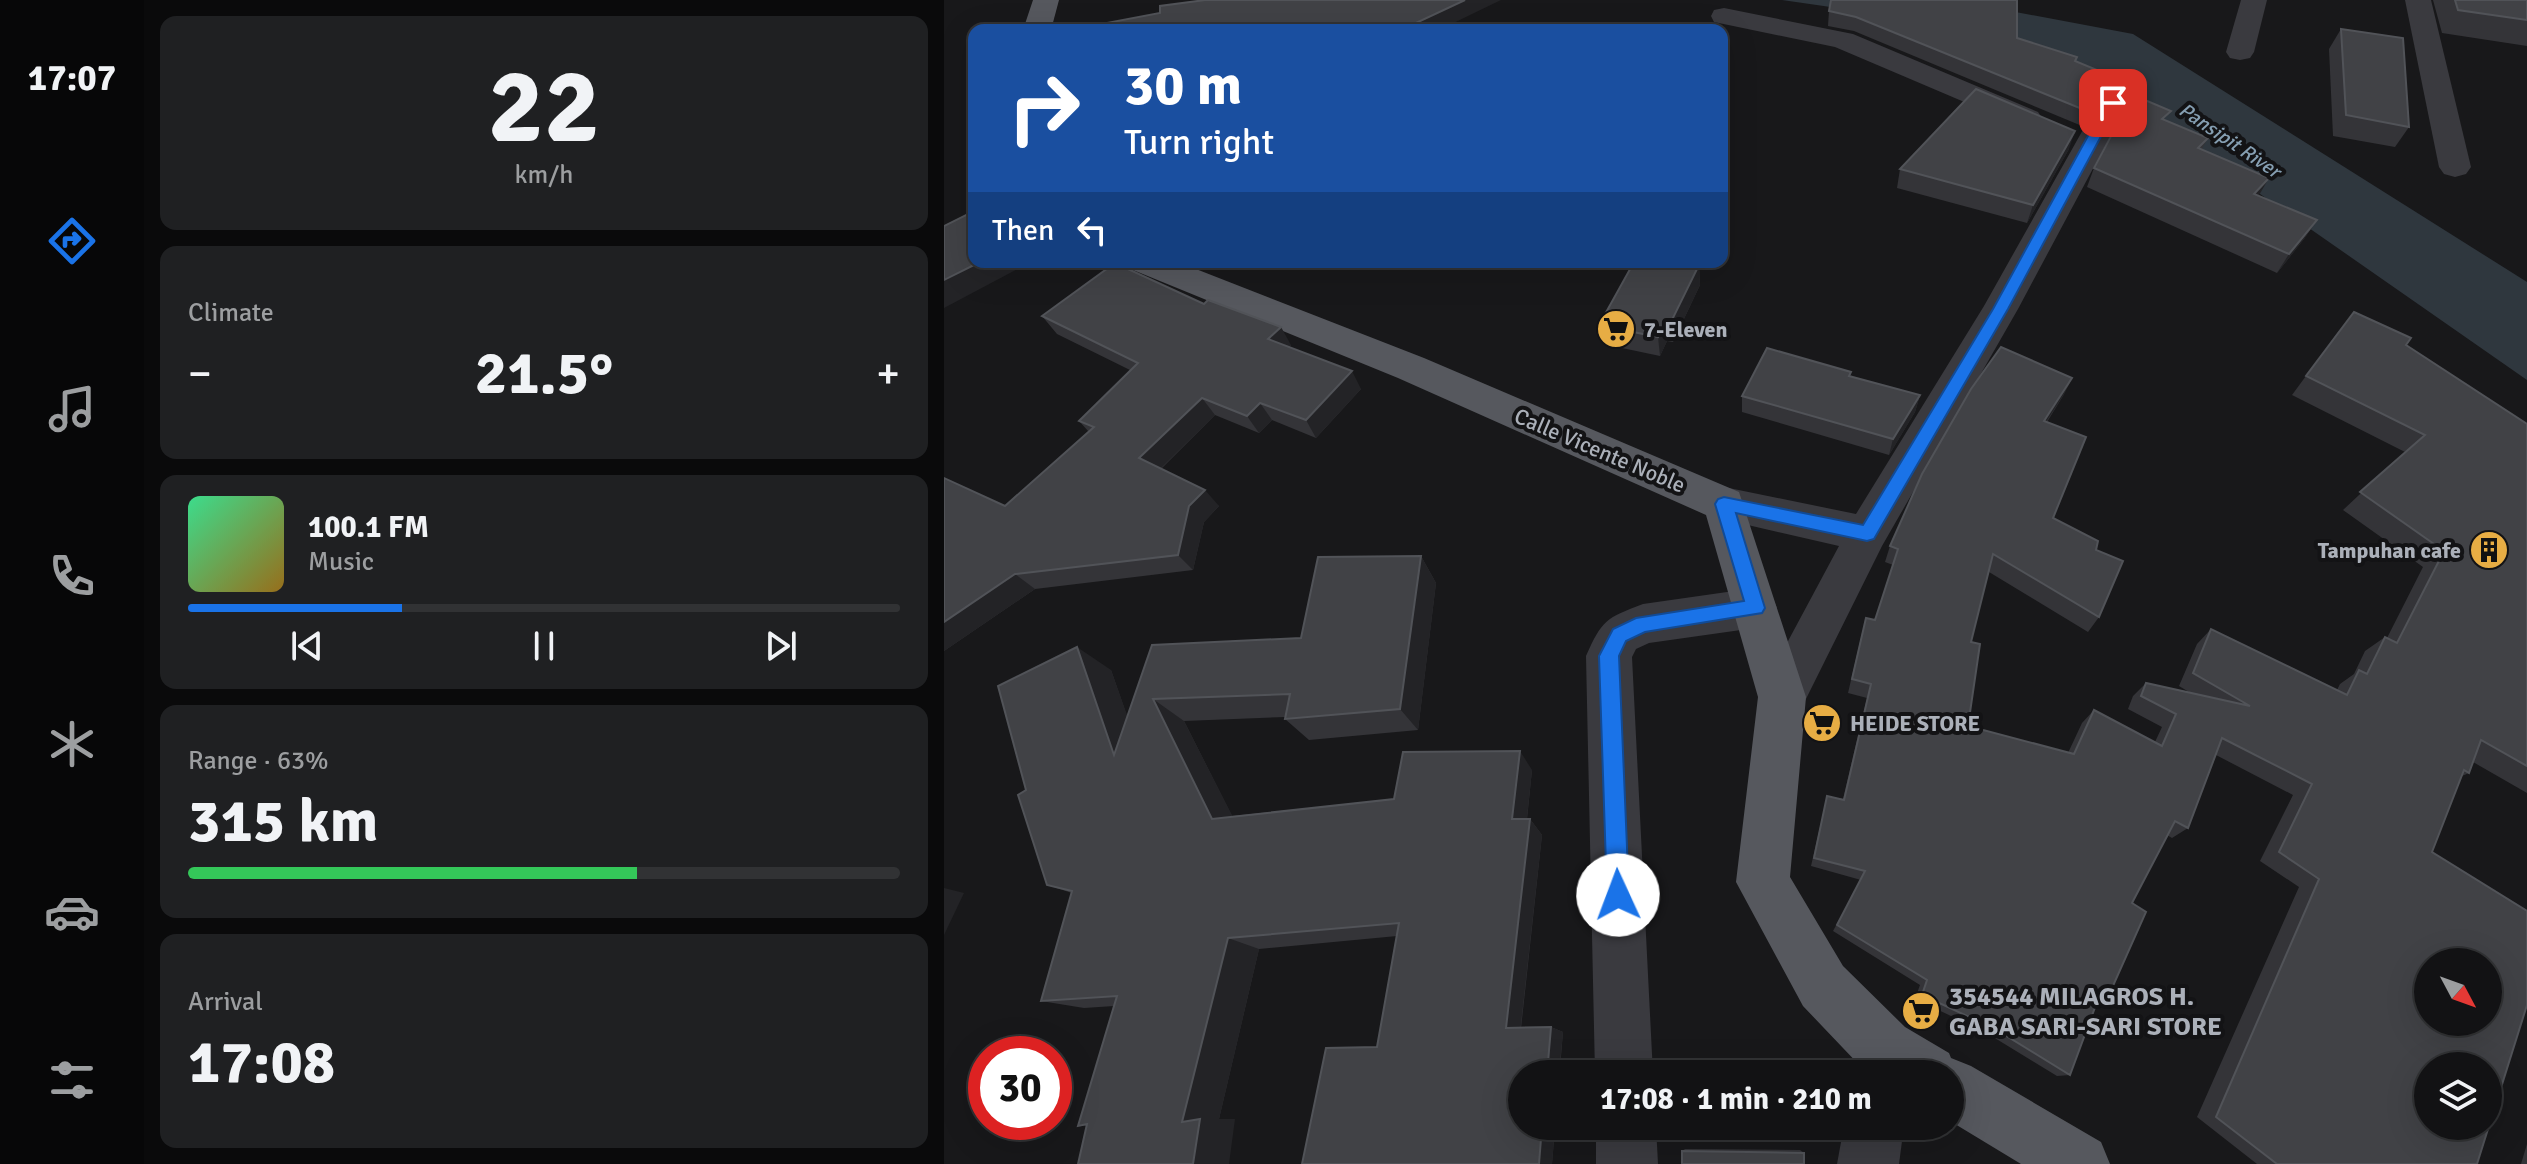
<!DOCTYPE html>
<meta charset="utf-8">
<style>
:root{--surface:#121214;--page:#1f2022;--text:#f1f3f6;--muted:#9c9ea0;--line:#313234;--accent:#1a73e8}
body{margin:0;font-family:Signika,sans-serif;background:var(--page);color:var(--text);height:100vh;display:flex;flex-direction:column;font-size:30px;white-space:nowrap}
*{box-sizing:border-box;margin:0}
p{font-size:26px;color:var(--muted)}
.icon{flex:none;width:44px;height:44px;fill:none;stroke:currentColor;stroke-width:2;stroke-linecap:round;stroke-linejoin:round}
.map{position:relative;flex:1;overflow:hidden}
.sheet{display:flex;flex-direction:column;gap:16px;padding:16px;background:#0a0a0b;width:800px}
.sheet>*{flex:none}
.top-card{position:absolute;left:24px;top:24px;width:760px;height:244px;border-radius:16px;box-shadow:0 8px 32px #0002,0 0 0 2px var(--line);background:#1a4fa0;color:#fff;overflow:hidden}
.needle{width:52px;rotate:131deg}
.fabs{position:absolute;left:1470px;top:948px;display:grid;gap:16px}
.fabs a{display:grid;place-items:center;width:88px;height:88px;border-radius:50%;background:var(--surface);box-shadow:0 8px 32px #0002,0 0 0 2px var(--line);font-size:40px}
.speed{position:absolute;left:24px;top:1036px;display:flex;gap:16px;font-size:40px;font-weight:700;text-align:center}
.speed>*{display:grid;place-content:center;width:104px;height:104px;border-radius:50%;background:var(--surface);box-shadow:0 8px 32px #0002,0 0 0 2px var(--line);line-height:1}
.speed .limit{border:12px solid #d22;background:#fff;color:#111}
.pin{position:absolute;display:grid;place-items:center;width:68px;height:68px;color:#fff;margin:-34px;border-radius:16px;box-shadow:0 4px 12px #0006}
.me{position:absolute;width:88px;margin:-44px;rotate:358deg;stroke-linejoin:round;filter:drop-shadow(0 0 6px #0008)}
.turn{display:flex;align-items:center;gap:28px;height:168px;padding:0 24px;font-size:36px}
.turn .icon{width:104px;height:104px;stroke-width:2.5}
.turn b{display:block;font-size:56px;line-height:68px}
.then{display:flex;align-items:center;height:76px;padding:0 24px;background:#0003;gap:16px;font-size:30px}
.big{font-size:60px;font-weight:700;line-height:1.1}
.sheet .tile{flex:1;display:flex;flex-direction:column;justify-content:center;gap:12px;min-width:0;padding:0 28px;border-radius:16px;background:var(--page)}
.sheet .dial{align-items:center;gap:0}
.dial b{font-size:104px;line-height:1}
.song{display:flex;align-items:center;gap:24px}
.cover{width:96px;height:96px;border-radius:12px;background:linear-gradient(135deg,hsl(150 70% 55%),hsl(40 70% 35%))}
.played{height:8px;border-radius:4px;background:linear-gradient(90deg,var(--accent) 30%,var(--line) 30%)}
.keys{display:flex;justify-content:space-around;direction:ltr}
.heat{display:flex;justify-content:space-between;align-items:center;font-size:44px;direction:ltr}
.charge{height:12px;border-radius:6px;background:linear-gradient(90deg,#34c759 63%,var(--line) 0)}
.trip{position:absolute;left:564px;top:1060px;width:456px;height:80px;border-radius:40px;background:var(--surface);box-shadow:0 8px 32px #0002,0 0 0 2px var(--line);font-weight:700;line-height:80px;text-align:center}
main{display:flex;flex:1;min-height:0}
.tab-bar{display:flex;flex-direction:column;width:144px;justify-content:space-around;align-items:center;background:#070708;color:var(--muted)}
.tab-bar .icon{width:56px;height:56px}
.tab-bar .on{color:var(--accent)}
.tab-bar b{font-size:36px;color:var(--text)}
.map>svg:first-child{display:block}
</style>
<main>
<nav class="tab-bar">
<b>17:07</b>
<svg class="icon on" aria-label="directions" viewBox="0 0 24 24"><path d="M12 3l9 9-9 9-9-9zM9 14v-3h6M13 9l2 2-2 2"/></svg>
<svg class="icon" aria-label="music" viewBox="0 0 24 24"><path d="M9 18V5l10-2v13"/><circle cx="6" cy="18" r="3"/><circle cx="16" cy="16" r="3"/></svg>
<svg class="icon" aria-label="phone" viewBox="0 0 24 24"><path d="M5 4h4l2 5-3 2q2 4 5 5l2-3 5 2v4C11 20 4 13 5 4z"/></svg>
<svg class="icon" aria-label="climate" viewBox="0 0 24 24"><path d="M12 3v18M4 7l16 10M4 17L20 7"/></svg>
<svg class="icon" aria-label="car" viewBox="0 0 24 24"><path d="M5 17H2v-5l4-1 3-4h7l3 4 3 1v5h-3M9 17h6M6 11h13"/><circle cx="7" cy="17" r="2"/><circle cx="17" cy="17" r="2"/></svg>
<svg class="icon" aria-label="filters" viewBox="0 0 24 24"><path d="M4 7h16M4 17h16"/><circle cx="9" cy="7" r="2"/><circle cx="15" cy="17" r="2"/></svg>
</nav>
<section class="sheet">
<div class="tile dial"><b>22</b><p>km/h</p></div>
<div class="tile"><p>Climate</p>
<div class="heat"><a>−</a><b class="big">21.5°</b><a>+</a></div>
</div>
<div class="tile">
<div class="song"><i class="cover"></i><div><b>100.1 FM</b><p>Music</p></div></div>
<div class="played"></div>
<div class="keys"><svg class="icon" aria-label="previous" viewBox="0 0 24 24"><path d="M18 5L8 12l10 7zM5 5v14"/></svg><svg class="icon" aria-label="pause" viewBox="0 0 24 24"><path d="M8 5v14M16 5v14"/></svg><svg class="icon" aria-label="next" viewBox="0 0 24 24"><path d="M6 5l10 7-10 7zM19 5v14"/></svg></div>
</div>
<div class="tile"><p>Range · 63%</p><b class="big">315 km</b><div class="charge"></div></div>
<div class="tile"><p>Arrival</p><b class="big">17:08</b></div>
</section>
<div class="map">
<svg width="1583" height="1164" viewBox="0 0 1583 1164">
<rect width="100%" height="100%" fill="#18181a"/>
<path fill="#2f373e" d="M838,0H1008L1189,34L1583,282V380L1309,189L1187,99L1109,52L942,15Z"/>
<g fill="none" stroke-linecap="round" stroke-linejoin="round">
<g fill="#3a3a3f" fill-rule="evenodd">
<path d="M1297,0H1323L1310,52L1306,58L1296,60L1286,58L1282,52Z"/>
<path d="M1461,0H1487L1527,167L1522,174L1511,177L1500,174L1495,167Z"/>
<path d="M780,8L909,34L1094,112L1098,118L1094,124L1083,127L1072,124L891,47L770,22L767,16L770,10Z"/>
<path d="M1169,94L1179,97L1184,103L1074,309L938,546L855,713L838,719L821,713L814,697L895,546L765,516L759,504L765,492L780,487L912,514L1040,306L1154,103L1159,97Z"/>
<path d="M811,588L827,594L833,608L827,622L811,628L705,643L692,649L688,657L709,1074H651L642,656C658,620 662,618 699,604Z"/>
<path d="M652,1126H712L714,1164H652Z"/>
<path d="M900,1126H960L955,1164H893Z"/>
</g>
<g fill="#56585e" fill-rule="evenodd">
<path d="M89,0H115L107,30H79Z"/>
<path d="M184,262H234L480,358L795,492L862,697L846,877L899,966L961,1027L1005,1053L1007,1058L1027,1066L1157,1142L1166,1164H1077L1006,1121V1074H929L919,1069L859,1006L792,882L814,697L762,515L454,378L189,270Z"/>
</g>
</g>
<g fill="#343438">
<path d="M1489,0H1583V46L1498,33Z"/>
<path d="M885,11L1073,38L1133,57L1132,62L1165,75L1160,90L1155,94L1152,102L1138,126L910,31L884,26Z"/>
<path d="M1397,29L1465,127L1451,147L1389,136L1385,49Z"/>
<path d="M1223,121L1264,138L1258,149L1314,195L1373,220L1360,239L1333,273L1143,187L1150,168Z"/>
<path d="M1125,149L1083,223L953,188L956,169Z"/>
<path d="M755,265L756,285L729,342L723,341L716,356L659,344L655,325Z"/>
<path d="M98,316L347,345L345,347L417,389L372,438L328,420L315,433L271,415L217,469L275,506L260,522L249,570L91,589L0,651V478L61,506L145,432L135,421L186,370L113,334Z"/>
<path d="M1395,331L1462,345L1583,424V793L1529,762L1525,773L1518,776L1488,852L1533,1164H1313L1253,1117L1355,887L1316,861L1349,795L1272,755L1244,828L1228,838L1223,835L1188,903L1160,1006L1151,1009L1126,1075L1113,1076L1041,1032L971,999L976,985L889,931L917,880L867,866L883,796L899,799L923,698L904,693L918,633L931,620L949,565L941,562L946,546L1128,378L1119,396L1103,422L1109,518L1152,550L1155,617L1144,632L1045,572L1027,642L1024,726L1124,753L1138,723L1150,710L1211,742L1218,727L1184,709L1189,696L1202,683L1245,692L1235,686L1253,644L1267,629L1393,690L1396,684L1410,674L1421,651L1441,637L1443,638L1479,567L1399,510L1461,452L1348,395Z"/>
<path d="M907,372L906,376L976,395L971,412L945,455L798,412V396Z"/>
<path d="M477,556L492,583L474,730L365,740L341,719V717L240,721L288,816L450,799L588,770L583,819H586L598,835L577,1028L607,1027L619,1032L608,1164H358L433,1047L453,936L315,949L275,1119H291L134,1126L170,1006L140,1008L97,1001L128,893L103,885L82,790L167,670L183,716L208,645L357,638Z"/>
<path d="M1583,1144V1164H1577Z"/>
<path d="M741,1149L856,1150L860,1153L738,1151Z"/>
</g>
<g fill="#232326">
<path d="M521,0H557L495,30H457Z"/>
<path d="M1165,75L1160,90L1155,94L1152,102L1138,126L1153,86Z"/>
<path d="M1131,131L1125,149L1083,223L1089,205Z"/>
<path d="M1325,178L1314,197L1310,194Z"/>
<path d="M1373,220L1360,239L1333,273L1345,254Z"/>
<path d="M36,262H87L0,308V280Z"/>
<path d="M755,265L756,285L729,342L727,322Z"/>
<path d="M721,321L723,341L716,356L714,337Z"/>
<path d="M337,327L347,345L335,357L324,339Z"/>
<path d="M408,371L417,389L372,438L362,420Z"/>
<path d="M1128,378L1119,396L1091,439L1100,421Z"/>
<path d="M976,395L971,412L945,455L949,439Z"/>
<path d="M258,398L271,415L210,475L195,458Z"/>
<path d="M316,403L328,420L315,433L303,416Z"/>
<path d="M261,490L275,506L260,522L249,570L234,555L245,506Z"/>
<path d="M477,556L492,583L474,730L456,709Z"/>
<path d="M71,574L91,589L0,651V622Z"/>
<path d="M133,647L167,670L204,774L170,755Z"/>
<path d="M209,699L240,721L298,835L268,819Z"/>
<path d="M576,751L588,770L581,836L568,819Z"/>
<path d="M586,819L598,835L576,1033L562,1028Z"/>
<path d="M0,888L20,893L0,935Z"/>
<path d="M284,938L315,949L275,1119H291L285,1164H249L238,1122Z"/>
<path d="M607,1027L619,1032L615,1074H603Z"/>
<path d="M598,1126H611L608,1164H595Z"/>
</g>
<g fill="#414246" stroke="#515358" stroke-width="2" fill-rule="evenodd">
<path d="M261,0H521L457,30H152V25L216,13V6Z"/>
<path d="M887,0H1073V38L1133,57L1131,61L1165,75L1153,86L1158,88L1143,111L912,17L885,11Z"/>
<path d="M1511,0H1583V20L1514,10Z"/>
<path d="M1397,29L1459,38L1465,127L1402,115Z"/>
<path d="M1032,89L1131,131L1089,205L956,169Z"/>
<path d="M1189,95L1227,111L1218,119L1264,138L1254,148L1325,178L1310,194L1373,220L1345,254L1150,168Z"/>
<path d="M30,211V262H36L0,280V226Z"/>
<path d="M690,262H743L755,265L727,322L721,321L714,337L655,325Z"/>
<path d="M171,263L260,304L264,300L337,327L324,339L408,371L362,420L316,403L303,416L258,398L195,458L261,490L245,506L234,555L71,574L0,622V478L61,506L150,427L135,421L194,363L98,316Z"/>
<path d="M1410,312L1467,338L1462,345L1583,424V766L1537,740L1525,773L1520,770L1488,852L1583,911V1005L1533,1164H1333L1272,1117L1375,879L1335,852L1368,784L1278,738L1244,828L1231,821L1188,903L1202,912L1160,1006L1153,1002L1126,1075L1051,1029L978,995L983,980L893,925L921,871L870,858L883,796L900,800L927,684L908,679L922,618L931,620L954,549L946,546L978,474L1027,389L1057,347L1128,378L1100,421L1142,437L1109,518L1154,541L1152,550L1179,561L1155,617L1049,554L1027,642L1036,644L1024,726L1130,754L1150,710L1218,746L1232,714L1197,696L1202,683L1306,706L1249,673L1267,629L1403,695L1415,670L1423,674L1441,637L1453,643L1500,551L1416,492L1481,435L1362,376ZM1484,962H1544V1022H1484ZM1484,1066H1544V1126H1484Z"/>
<path d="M823,348L907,372L905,376L976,395L949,439L798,396Z"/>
<path d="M477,556L456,709L341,719L346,694L209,699L268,819L450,799L459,752L576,751L568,819H586L562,1028L607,1027L603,1074H578V1126H598L595,1164H358L382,1048L433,1047L455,923L284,938L238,1122L256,1119L249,1164H134L143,1124L134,1126L173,996L97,1001L128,891L103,885L74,795L82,790L54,686L133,647L170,755L208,645L357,638L374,557Z"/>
<path d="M738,1151L860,1153V1164H738Z"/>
</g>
<path fill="#1a73e8" stroke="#114b97" stroke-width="2" d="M1169,99L1175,103L1064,309L930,539L923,541L792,513L821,608L818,613L701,632L682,641L675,656L685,895L681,903L674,906L666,903L663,895L655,656L669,629L692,618L800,601L771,504L774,499L780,497L919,525L1049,309L1162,103Z"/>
<defs>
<g id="supermarket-disc" transform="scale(2)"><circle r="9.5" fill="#e7ad44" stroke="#131315"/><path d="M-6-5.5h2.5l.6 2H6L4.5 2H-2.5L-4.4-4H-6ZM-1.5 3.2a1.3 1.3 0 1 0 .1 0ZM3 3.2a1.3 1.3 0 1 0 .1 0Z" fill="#111"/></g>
<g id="building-disc" transform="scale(2)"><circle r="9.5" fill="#e7ad44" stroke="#131315"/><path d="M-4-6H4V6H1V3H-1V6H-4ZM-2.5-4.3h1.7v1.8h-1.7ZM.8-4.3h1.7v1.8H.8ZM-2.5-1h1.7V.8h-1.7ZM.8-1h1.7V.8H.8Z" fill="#111"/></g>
</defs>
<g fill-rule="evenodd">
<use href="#supermarket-disc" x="672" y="329"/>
<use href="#building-disc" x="1545" y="550"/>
<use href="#supermarket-disc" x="878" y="723"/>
<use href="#supermarket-disc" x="977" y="1011"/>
</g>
<g text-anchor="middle" stroke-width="8" stroke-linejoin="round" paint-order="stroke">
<g font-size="20" font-style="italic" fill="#859eb1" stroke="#131315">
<text transform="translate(1286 140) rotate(34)" y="7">Pansipit River</text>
</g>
<g font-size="22" font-weight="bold" fill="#abb0b9" stroke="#131315" text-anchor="start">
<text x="700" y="337">7-Eleven</text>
<text x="1517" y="558" text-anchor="end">Tampuhan cafe</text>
<text x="906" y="731">HEIDE STORE</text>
</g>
<g font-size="22" fill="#abb0b9" stroke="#131315">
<text transform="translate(656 450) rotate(23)" y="8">Calle Vicente Noble</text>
</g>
<g font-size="26" font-weight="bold" fill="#abb0b9" stroke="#131315" text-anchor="start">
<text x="1005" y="1005">354544 MILAGROS H.<tspan x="1005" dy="30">GABA SARI-SARI STORE</tspan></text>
</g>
</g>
</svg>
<div class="fabs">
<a><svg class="needle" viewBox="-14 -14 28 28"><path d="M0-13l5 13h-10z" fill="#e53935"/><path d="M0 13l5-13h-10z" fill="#9c9ea0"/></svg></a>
<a><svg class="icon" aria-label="layers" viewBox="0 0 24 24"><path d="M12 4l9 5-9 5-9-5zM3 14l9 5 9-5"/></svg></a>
</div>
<div class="speed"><div class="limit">30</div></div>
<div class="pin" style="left:1169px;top:103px;background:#d93025"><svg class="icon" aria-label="arrive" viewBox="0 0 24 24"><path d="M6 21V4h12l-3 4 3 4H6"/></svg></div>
<svg class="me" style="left:674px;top:895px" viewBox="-20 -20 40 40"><circle r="19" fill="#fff"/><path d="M0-13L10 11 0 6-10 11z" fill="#1a73e8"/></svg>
<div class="trip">17:08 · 1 min · 210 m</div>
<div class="top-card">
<div class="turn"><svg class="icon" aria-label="right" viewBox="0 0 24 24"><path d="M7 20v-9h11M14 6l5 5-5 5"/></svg><div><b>30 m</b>Turn right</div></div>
<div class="then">Then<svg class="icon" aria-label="left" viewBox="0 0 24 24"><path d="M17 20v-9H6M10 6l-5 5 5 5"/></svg></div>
</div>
</div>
</main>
